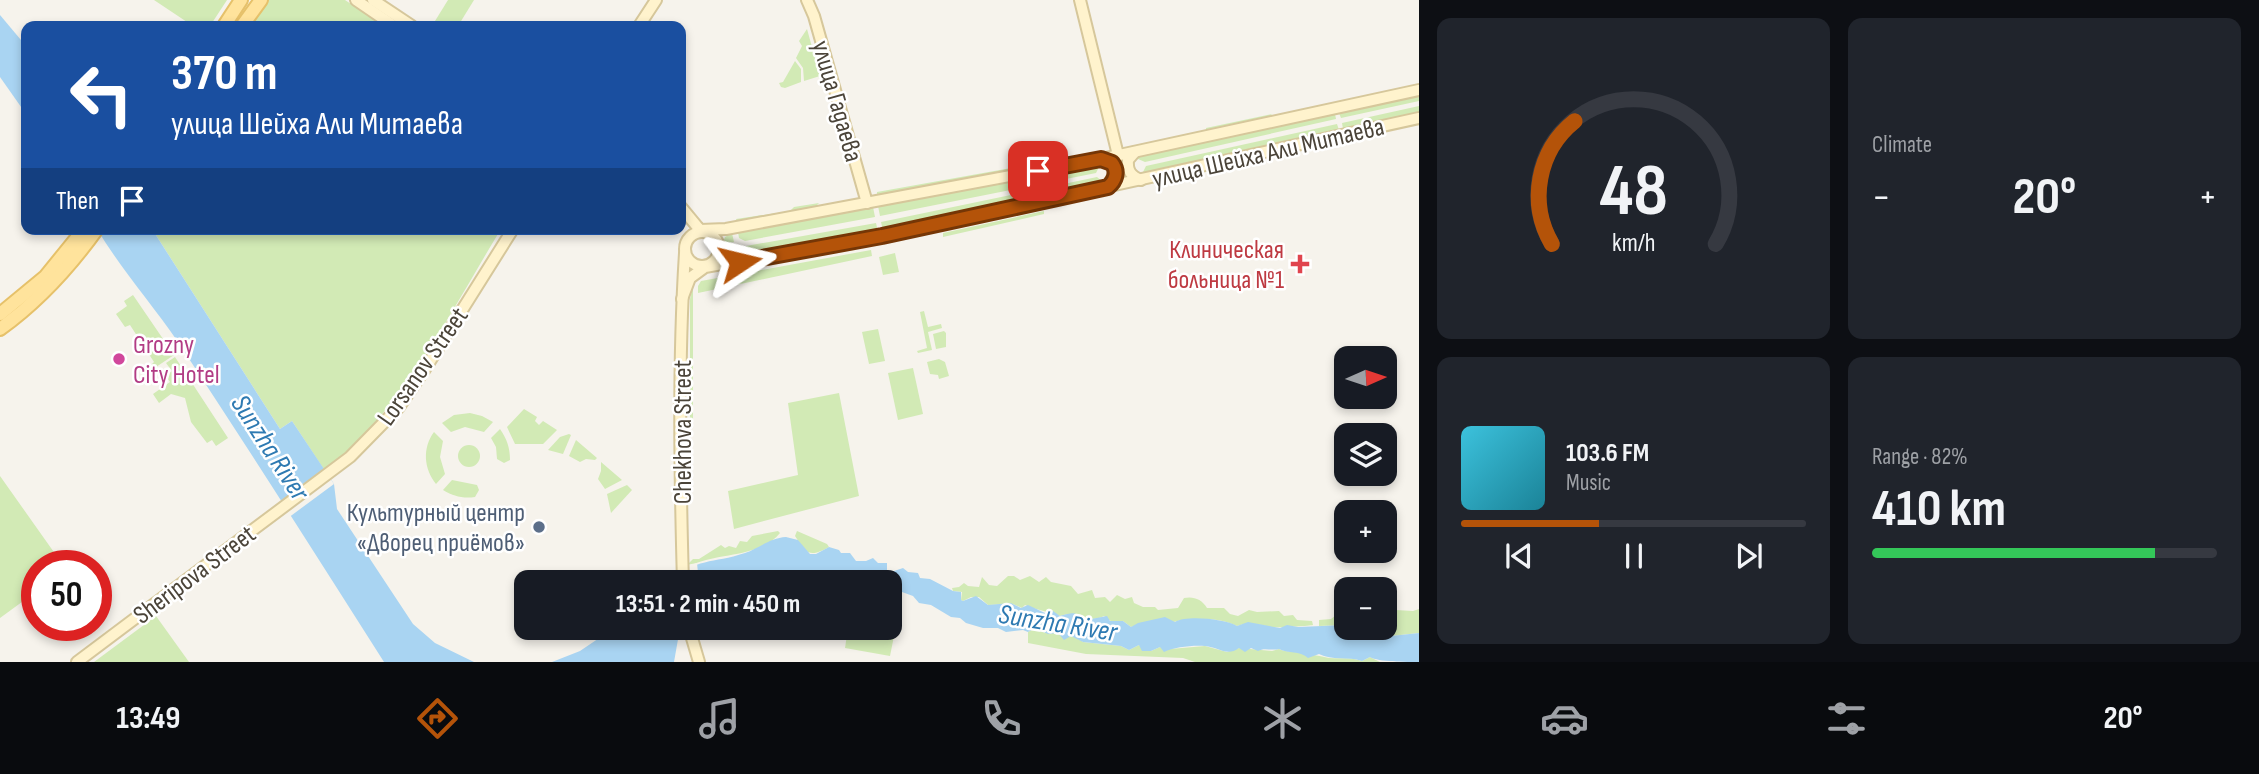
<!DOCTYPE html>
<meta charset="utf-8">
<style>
:root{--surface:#171b24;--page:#20242c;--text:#f1f3f6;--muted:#9ea1a6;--line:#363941;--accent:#b45309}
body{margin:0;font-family:"Sofia Sans Condensed",sans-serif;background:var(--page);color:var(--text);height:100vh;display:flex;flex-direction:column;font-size:26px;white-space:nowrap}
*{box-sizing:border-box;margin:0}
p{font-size:23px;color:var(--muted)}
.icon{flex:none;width:38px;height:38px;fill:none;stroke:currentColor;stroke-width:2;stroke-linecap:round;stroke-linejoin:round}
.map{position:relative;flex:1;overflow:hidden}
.drawer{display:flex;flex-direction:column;gap:18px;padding:18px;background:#0d0f14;width:840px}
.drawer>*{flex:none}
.guide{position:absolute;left:21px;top:21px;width:665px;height:214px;border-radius:14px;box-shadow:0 4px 10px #0003;background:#1a4fa0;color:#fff;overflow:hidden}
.needle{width:46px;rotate:87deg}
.buttons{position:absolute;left:1334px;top:346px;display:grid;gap:14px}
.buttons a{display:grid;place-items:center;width:63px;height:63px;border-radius:14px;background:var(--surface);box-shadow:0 4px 10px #0003;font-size:35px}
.speed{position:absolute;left:21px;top:550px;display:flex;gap:14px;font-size:35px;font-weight:700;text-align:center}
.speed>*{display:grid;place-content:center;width:91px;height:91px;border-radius:50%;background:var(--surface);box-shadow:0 4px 10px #0003;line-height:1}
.speed .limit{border:10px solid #d22;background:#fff;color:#111}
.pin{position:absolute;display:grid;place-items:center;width:60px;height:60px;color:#fff;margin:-30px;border-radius:14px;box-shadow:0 4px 10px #0006}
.me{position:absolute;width:77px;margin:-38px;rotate:80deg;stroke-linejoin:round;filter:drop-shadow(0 0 5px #0008)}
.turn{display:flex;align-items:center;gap:24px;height:147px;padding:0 35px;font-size:32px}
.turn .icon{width:91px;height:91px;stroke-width:2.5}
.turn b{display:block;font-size:49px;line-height:60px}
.then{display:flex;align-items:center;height:66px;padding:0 35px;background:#0003;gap:14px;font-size:26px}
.big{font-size:52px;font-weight:700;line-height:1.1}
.drawer .card{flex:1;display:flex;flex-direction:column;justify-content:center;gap:10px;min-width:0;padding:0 24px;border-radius:14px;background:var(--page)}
.drawer .dial{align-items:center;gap:0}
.dial svg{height:182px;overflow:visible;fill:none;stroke:var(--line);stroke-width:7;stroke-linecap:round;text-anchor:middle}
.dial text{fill:var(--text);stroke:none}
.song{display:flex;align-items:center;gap:21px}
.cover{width:84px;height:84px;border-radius:10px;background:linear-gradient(135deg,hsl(190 70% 55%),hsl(190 70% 35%))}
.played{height:7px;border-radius:4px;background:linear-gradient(90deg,var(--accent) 40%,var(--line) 40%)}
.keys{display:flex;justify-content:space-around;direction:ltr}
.heat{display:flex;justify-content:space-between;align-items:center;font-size:38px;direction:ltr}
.charge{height:10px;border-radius:5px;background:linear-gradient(90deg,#34c759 82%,var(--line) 0)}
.drawer .tiles{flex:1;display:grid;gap:18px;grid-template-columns:repeat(2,1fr)}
.trip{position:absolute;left:514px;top:570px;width:388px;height:70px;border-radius:14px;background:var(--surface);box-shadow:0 4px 10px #0003;font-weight:700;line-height:70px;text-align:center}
.tabs{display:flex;height:112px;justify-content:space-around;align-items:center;background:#090b0e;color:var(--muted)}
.tabs .icon{width:49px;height:49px}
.tabs .on{color:var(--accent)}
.tabs b{font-size:32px;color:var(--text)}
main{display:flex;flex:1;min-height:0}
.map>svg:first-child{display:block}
</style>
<main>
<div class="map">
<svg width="1419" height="662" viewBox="0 0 1419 662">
<rect width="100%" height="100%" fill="#f6f3ec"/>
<g fill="#d2eab5">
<path d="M154,0H227L210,26H193Z"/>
<path d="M268,0H345L384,26H251Z"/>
<path d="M448,0H474L458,26H436L435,21Z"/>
<path d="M807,29L820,76L804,81L803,68L796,58L802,46L799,41Z"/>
<path d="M795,61L801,69V82L785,88L781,87L779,83L783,82Z"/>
<path d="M1419,95V101L1341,118L1339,113Z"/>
<path d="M1419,106V112L1343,129L1342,123Z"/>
<path d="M1272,114L1268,118L1206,131V128Z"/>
<path d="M1335,114L1336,119L1145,162L1138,159V157Z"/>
<path d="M1337,124L1339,130L1142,174L1146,166Z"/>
<path d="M1072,157L1077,159L877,196V192Z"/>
<path d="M1100,165L1096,173L880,216L878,206Z"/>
<path d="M1097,177L1104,183L883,231L881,222Z"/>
<path d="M1107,192L1108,194L944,231L949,228Z"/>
<path d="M819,203L815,207L737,222L736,219L790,211L794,207Z"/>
<path d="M873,207L875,217L745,241L739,238L738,232Z"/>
<path d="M1044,211V214L943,237V233Z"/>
<path d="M876,223L878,232L742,257L741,252L746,246Z"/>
<path d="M152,229H501C449,314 404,408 325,471L292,421L280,429Z"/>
<path d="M732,233L734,242L728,243L730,250H735L736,257L726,255L722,245L725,237Z"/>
<path d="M833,250L837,252L746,269L745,266Z"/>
<path d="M871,250L872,256L698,293V286L701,281Z"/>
<path d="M895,253L899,272L883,275L879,257Z"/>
<path d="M693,285V422L690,418V299Z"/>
<path d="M133,295L174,355L153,369L150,366L154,362L130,325L125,327L116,314L127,306L124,301Z"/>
<path d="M924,311L928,327L941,324L942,328L928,332L932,350L918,353L917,351L927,348L920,312Z"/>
<path d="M878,329L885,361L869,364L862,332Z"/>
<path d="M944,331L946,333V347L936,349L933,334Z"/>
<path d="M175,357L228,438L216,446L212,440L207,443L191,422L185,398L171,394L159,403L153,394L170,382L166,376L172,371L166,363Z"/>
<path d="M939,359L945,362L949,376L939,379L938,375L930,374L927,362Z"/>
<path d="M913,368L923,414L898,420L888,373Z"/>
<path d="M839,393L859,496L734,529L728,491L798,475L788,403Z"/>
<path d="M524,409L537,417L535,421L539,425L543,421L557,430L543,444H515L507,427Z"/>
<path d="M470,413L482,416L493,422L484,432L465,427L451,432L442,423L454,415Z"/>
<path d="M500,429C507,439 510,448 510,460L504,463L497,459L496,447L491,438Z"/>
<path d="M434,432L443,441L440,457L445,474L436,484C424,469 422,448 434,432Z"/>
<path d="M569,434L571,435L563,454L548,450L560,437Z"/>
<path d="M576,440L597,458L595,460L586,459L580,462L569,456Z"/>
<circle cx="469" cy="456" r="11"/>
<path d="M601,462L622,480L605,489L598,479L601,471Z"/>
<path d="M0,476L63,565H37V591L0,618Z"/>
<path d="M452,480L477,485L479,490L475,497C463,499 453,496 443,490Z"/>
<path d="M627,485L632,490L611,513L607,494Z"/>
<path d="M778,531L780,533C761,557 720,553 694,564C680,570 672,583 656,583L671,577L679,566L688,564L693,559H699L721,545L725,548L729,546L736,548L740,541L747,542L752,536Z"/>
<path d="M797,531L827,544L829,547C809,558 807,554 795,536Z"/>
<path d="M1008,576H1014L1020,580L1030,576L1039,582L1046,577L1051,582L1071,586L1078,594L1092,590L1095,598L1105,597L1110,602L1117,595L1125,599L1132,597L1134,603L1143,607H1155L1158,610L1178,608L1184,598C1193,596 1202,599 1207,608H1224L1230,614L1238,616L1249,610L1257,612L1279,611L1284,616L1293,615L1297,620L1312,621L1313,625C1308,626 1275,628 1270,627C1258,624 1248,622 1237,626C1222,618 1200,618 1183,620C1180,620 1175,622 1172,622C1169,621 1166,618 1162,618C1154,623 1141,623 1131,627L1123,621L1112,622L1104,616C1085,625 1077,610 1060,616C1050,611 1038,611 1025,605L1022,608L1013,604L988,605L979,597H971L963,601L961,600L962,592L953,591L952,588L959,587L964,583L968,586L979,587L982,577L989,585L997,586Z"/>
<path d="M1387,602L1396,610L1413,611L1419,609V633L1391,636L1369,628H1384V604Z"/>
<path d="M1340,614L1346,616V625L1319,626V620L1331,619L1336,615Z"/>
<path d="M156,616L189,662H94Z"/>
<path d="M891,625L896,626L890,656L845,648L848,628H891Z"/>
<path d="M1035,628C1051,635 1070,631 1083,642L1121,646L1129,650L1139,645L1151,651L1160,647L1170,649L1205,646L1227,652L1239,648L1272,651L1279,649C1285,652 1289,651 1295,652C1307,653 1318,656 1329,658C1340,659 1351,657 1362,661L1370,657L1380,662H1195L1183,658L1086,654L1028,643V632Z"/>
</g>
<g fill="#a9d4f2">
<path d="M0,15L26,46V114L0,77Z"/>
<path d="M97,229H152L280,429L292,421L334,484L337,509L413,624L435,643L474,662H384C316,555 248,448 178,342C152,304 121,269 97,229Z"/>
<path d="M786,537L798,540L810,554H816L829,547L839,550L841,553H850L856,561H866L873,558L878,563H887V570L891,572L903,568L908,572L918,573L920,578L930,579L953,591L961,592V600L963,601L976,596L988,605L1011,603L1021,608L1028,605L1045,613L1053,611L1060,616C1075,612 1074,612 1086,620L1107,616L1110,621H1123L1131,627L1138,623L1165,617L1175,622C1187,615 1225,619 1237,626L1248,622L1280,628L1287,625L1298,627L1346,625V628H1369L1391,636L1419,633V662C1407,662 1378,662 1370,657L1362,661C1348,656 1332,661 1319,654L1308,658C1299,650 1289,654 1279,649C1272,651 1264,647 1258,651L1251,648L1245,652L1239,648C1227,657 1218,647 1205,646C1193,645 1174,647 1164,652L1160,647L1151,651H1142L1139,645L1129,650L1121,646L1083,642L1071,636L1064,640L1058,633L1048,634L1035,628L1028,632L1023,630L1006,632L998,628H983L966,623L960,618L951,617L931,605L919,603L913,596L891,588V583L791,577L758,583H667C697,557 712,564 745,553C759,548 770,538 786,537Z"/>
<path d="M614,628H680L674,662H552L580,651Z"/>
</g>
<g fill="#f6f3ec">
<path d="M325,471L334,484L288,518L280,504Z"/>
<path d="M697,563L699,583H674V573L686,565Z"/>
</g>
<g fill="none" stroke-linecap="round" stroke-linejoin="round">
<g stroke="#d6c79b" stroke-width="14">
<g id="secondary">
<path d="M356,0L394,26"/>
<path d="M373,0L412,26"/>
<path d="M807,0L814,16L867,203"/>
<path d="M1080,0L1118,155"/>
<path d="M639,26L656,0"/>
<path d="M1135,152L1128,160C1127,171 1131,176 1141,180"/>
<path d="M1103,159L1108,160L1115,166L1116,177L1108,187"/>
<path d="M681,207L700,230L726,229L1101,159L1419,90"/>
<circle cx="702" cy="249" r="17"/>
<path d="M682,299L690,278L705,267L882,236L1419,118"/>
<path d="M683,583C680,473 678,362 685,253"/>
<path d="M689,628L699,662"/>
<path d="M77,662L350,457L399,407L425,369L513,229"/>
</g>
</g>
<g stroke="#e6c16a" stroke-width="16">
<g id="primary">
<path d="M224,26L241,0"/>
<path d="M242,26L261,0"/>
<path d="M0,314L45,277L84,229"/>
<path d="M0,329C39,301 69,268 97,229"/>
</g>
</g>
<use href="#secondary" stroke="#fff3cd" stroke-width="10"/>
<use href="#primary" stroke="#ffe39c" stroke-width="12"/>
</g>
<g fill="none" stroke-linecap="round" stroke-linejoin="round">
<g stroke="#753606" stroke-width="18">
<path id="route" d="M740,262L882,236L1108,187C1115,181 1119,172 1112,163L1101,159L1038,171"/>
</g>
<use href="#route" stroke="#b45309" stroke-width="12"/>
</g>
<path fill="#e0444e" stroke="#fff" stroke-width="2.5" d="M1296.5 253.5h7v7h7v7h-7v7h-7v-7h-7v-7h7z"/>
<circle fill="#d1479c" stroke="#fff" stroke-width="2.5" cx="119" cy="359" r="7"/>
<circle fill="#5c6f8a" stroke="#fff" stroke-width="2.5" cx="539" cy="527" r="7"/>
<g text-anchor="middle" stroke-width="5" stroke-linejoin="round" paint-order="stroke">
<g font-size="26" fill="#4b4439" stroke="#fff">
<text transform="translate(838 101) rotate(74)" y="9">улица Гадаева</text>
<text transform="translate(1268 152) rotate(-13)" y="9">улица Шейха Али Митаева</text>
<text transform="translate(422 366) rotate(-55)" y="9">Lorsanov Street</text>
<text transform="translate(682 432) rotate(-90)" y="9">Chekhova Street</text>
<text transform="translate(194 574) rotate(-37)" y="9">Sheripova Street</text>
</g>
<g font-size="26" fill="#be3a42" stroke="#fff" text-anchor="end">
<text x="1284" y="258">Клиническая<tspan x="1284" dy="30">больница №1</tspan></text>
</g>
<g font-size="26" fill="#b23c85" stroke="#fff" text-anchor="start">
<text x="133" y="353">Grozny<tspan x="133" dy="30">City Hotel</tspan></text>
</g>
<g font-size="26" fill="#4e5e75" stroke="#fff" text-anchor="end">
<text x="525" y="521">Культурный центр<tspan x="525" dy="30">«Дворец приёмов»</tspan></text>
</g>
<g font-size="28" font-style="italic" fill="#2e7ab2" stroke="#fff">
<text transform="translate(271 447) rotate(57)" y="10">Sunzha River</text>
<text transform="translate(1058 622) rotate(9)" y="10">Sunzha River</text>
</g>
</g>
</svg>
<div class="buttons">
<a><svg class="needle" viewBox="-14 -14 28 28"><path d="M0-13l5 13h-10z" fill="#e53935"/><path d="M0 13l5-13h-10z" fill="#9ea1a6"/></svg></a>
<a><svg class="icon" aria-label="layers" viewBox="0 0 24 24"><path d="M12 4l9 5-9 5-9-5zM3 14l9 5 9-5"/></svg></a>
<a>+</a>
<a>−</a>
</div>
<div class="speed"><div class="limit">50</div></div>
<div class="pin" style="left:1038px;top:171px;background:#d93025"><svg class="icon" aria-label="arrive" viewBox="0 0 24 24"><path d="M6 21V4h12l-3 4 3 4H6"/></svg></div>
<svg class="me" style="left:740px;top:262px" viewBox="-20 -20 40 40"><path d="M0-17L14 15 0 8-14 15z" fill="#b45309" stroke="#fff" stroke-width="4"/></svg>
<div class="trip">13:51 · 2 min · 450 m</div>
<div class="guide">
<div class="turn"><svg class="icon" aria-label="left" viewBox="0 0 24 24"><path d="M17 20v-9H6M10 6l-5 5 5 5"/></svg><div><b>370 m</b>улица Шейха Али Митаева</div></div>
<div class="then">Then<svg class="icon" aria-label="arrive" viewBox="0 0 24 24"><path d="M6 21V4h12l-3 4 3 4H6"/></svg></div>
</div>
</div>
<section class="drawer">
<div class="tiles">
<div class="card dial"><svg viewBox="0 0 100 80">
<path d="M14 69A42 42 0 1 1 86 69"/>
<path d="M14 69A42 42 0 0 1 24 15" stroke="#b45309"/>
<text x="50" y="56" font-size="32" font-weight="700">48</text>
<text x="50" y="72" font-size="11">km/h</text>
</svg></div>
<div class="card"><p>Climate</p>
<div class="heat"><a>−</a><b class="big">20°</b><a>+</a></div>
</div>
<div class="card">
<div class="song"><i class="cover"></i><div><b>103.6 FM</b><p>Music</p></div></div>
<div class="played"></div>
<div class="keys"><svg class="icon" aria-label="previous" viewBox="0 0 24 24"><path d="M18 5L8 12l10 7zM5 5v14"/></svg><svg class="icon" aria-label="pause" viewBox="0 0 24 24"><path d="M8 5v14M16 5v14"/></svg><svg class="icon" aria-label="next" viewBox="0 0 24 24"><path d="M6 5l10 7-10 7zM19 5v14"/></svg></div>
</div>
<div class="card"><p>Range · 82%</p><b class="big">410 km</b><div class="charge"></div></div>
</div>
</section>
</main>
<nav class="tabs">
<b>13:49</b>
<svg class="icon on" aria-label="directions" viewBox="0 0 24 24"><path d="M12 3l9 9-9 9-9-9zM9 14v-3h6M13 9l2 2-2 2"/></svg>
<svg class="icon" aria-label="music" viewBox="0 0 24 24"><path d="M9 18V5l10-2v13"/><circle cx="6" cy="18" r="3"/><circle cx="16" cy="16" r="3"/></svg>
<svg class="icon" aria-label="phone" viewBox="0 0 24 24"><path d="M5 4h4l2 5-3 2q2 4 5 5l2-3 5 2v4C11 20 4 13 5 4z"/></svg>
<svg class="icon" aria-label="climate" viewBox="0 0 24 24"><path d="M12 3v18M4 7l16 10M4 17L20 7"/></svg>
<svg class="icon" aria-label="car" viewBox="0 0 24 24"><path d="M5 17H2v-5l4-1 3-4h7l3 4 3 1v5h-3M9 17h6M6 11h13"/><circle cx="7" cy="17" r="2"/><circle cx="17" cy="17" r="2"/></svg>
<svg class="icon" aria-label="filters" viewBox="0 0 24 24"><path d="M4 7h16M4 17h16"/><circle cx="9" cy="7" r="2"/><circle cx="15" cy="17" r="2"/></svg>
<b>20°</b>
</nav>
